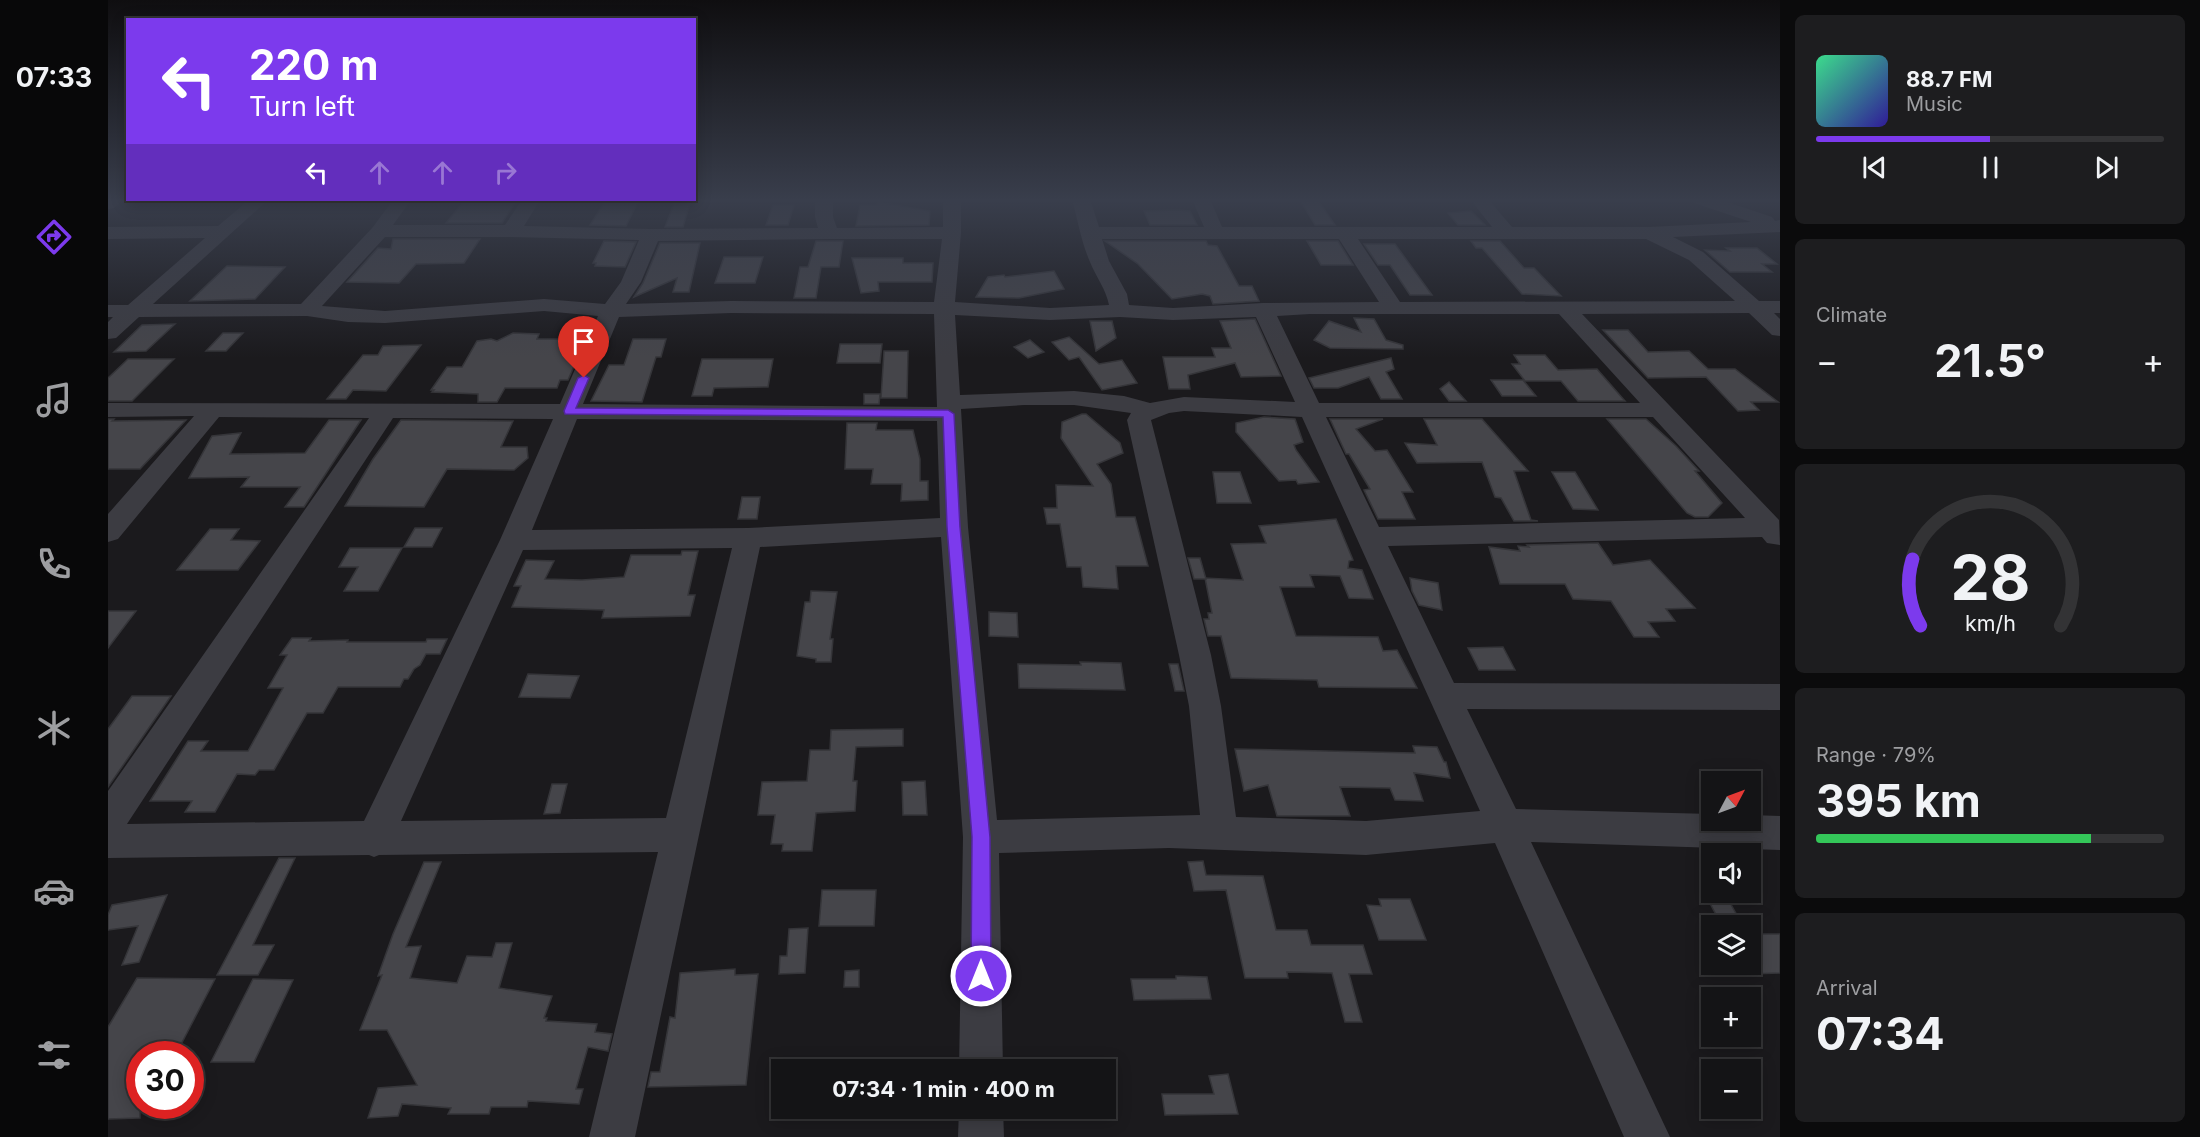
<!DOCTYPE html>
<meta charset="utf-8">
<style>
:root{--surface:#141416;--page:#1d1d1f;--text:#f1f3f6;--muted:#9d9ea1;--line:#333335;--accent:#7c3aed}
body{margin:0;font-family:Inter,sans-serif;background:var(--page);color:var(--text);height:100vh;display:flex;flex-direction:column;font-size:22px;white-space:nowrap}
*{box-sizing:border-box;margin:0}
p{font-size:20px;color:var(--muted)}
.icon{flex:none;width:33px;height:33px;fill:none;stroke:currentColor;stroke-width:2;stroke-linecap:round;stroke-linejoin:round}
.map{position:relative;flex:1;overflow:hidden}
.panel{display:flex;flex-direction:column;gap:15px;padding:15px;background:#0b0b0c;width:420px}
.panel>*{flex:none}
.top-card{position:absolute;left:18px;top:18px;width:570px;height:183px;border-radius:0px;box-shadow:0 3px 15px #0003,0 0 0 2px var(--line);background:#7c3aed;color:#fff;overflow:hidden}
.needle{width:39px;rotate:49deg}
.tools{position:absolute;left:1593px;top:771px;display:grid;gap:12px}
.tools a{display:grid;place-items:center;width:60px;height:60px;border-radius:0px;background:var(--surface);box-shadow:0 3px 15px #0003,0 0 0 2px var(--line);font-size:30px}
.speed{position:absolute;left:18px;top:1041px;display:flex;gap:12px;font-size:30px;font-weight:700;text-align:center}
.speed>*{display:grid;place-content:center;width:78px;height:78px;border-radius:50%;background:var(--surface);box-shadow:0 3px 15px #0003,0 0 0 2px var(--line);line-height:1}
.speed .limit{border:9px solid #d22;background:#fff;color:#111}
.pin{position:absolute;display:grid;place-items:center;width:51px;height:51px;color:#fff;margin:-62px -26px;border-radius:50% 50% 50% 0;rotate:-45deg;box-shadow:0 0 6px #0007}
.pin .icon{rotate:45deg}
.me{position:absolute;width:66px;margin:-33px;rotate:0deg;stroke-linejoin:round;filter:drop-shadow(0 0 4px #0008)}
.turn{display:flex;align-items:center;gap:21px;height:126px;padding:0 24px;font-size:27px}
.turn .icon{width:78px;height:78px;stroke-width:2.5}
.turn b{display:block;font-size:42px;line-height:51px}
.lanes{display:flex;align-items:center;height:57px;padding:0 24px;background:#0003;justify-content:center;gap:30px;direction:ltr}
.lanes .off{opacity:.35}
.big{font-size:45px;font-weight:700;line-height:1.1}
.panel .tile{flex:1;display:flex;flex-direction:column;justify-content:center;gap:9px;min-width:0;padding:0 21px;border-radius:9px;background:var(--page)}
.panel .dial{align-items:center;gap:0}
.dial svg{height:156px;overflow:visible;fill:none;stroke:var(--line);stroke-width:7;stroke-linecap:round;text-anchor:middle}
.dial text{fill:var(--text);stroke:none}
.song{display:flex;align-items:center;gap:18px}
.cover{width:72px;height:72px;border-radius:9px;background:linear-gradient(135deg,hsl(150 70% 55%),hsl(250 70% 35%))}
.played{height:6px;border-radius:3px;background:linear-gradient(90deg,var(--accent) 50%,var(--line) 50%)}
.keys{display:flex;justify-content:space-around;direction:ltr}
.heat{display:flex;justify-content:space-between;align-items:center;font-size:33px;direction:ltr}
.charge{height:9px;border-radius:4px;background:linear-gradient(90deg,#34c759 79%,var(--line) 0)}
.trip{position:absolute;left:663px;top:1059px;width:345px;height:60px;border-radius:0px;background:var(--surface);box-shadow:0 3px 15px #0003,0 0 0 2px var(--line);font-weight:700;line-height:60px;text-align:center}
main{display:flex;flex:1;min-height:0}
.dock{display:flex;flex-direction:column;width:108px;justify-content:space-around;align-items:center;background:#080809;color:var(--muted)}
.dock .icon{width:42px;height:42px}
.dock .active{color:var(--accent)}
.dock b{font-size:27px;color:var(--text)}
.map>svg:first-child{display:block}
</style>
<main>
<nav class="dock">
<b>07:33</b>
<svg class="icon active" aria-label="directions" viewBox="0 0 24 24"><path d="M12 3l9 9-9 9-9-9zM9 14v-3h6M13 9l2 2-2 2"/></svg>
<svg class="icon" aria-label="music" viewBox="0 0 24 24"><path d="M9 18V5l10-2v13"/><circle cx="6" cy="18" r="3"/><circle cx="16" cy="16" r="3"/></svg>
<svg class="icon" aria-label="phone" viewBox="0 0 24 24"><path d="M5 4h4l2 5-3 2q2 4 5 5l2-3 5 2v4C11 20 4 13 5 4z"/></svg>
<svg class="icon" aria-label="climate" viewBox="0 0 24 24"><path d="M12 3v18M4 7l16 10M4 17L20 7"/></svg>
<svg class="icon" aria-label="car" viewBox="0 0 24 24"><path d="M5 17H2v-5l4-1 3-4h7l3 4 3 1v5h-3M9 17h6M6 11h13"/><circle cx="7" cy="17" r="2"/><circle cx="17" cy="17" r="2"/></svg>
<svg class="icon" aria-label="filters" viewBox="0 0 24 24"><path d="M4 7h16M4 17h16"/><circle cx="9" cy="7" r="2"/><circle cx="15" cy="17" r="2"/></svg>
</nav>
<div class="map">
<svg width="1672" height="1137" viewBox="0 0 1672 1137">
<rect width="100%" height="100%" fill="#1b1a1d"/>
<g fill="#45454a" stroke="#353539" stroke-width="1.5">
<path d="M357,200H409L394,223H338Z"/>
<path d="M498,200H531L518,226L482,225Z"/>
<path d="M583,200L575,227H557L567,201Z"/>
<path d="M1192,200H1210L1227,225H1207Z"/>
<path d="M771,202L822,211L821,225L748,226L752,205H768Z"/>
<path d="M665,205H686L680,225H658Z"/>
<path d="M1069,210L1082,211L1089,225H1042L1036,211Z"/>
<path d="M1363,211L1377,225H1350L1340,213Z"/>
<path d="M285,239H372L356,263L308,264L291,283L239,282L270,248L283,249Z"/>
<path d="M496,241L528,242L517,267L487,266L488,263H485Z"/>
<path d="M708,241H735L731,267H713L708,298H686L692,267H700Z"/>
<path d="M997,241H1098L1100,245L1109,246L1131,286H1144L1151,301L1105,304L1102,296L1094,294L1064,299L1030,264Z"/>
<path d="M1199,241H1230L1245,265H1213Z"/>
<path d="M1363,241H1392L1416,268H1426L1453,296L1414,294L1374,248H1368Z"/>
<path d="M552,243H592L581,292H565L569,278L526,297L535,283Z"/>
<path d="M1256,244H1287L1324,295H1302L1282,265H1270Z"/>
<path d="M1618,248H1649L1669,264H1654L1664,272H1622L1597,250L1622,251Z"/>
<path d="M616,257H655L647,283H607Z"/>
<path d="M744,258H795V263H825L824,282H770L771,291L753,293Z"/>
<path d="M119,266L177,267L147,299L82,301Z"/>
<path d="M946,271L956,289L911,298L868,297L880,277L896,275L897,277Z"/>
<path d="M1246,318L1266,319L1278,340L1295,345V349L1222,348L1206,340L1221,321L1253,332Z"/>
<path d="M1147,319L1173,376L1133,377L1127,363L1080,375L1082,389H1061L1055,357H1107L1104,348H1123L1112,321Z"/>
<path d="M982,321H1004L1008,338L988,351Z"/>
<path d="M67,324L38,351L6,352L34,325Z"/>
<path d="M1495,330H1520L1540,352L1581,351L1600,369H1627L1670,402H1643L1651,410L1630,411L1598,377L1540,378Z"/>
<path d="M115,333H135L118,351H98Z"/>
<path d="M405,333L431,334L429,339H478L460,380H452L449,388H397L389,402H370V394L324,392L326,390H323L339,367H354L369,341L383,339L389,341Z"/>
<path d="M961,337L991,364L1014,360L1029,383L994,390L971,357L961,360L944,342Z"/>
<path d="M525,339H558L553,357H548L534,402L483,401L501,365H516Z"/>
<path d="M922,340L936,352L920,358L906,347Z"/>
<path d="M732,344H774L772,363H729Z"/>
<path d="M313,345L278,391L245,390L238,399H219L255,355H270L275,346Z"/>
<path d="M776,351H800L799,398H773Z"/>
<path d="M1406,355H1437L1450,370L1489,369L1517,401H1470L1453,381H1417L1404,364H1412Z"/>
<path d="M1283,358L1286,369L1278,372L1294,399H1273L1261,377L1230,388H1206L1201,378Z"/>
<path d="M20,359H66L24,401H0V378Z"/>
<path d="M594,359H665L660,387L606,388L604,396H584Z"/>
<path d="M1383,380H1415L1428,396H1394Z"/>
<path d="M1341,382L1358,401H1341L1332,389Z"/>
<path d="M756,394H772L771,404H756Z"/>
<path d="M974,414H978L1012,443L1015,453L989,464L1003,484L1008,517H1027L1040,566H1008L1010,589L975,587L973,567H959L952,524H939L936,508H949L948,485L985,486L953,438L954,422Z"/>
<path d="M1156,417L1187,419L1195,442L1186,445L1188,450L1211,482L1190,484L1188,480L1171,481L1128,432V423Z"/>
<path d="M0,419H6L4,421L78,420L32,469H0Z"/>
<path d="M1222,419H1275L1248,429L1267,451L1279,450L1305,492H1294L1307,519H1270L1256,490L1262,489L1241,454H1238Z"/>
<path d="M1316,419H1374L1420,471H1406L1423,520L1430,521H1406L1393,498L1387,497L1374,462L1309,463L1297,443L1329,445Z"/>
<path d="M1499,419H1538L1568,446L1591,471H1587L1614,503L1600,517H1587L1579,513Z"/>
<path d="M221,420H253L196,507H177L192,487H133L141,477L81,478L104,436L133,433L122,454L197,453Z"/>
<path d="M293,420L405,421L393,447H419L420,458L406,470L339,469L316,507L237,506L265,459Z"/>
<path d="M739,423H769L768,430H805L812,459V481H820V500L793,501L794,484H763L765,469H737Z"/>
<path d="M1105,472H1132L1143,503H1109Z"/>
<path d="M1444,472H1467L1490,510L1465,509Z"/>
<path d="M634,497H652L649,519H630Z"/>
<path d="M1228,519L1245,560L1241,561L1240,568L1254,570L1265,599L1241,598L1232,576L1202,575L1206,587H1172L1188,636L1270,637L1275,651L1289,650L1309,688L1211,687L1209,680L1123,678L1113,636H1100L1096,619H1101L1100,613H1104L1097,578L1135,580L1123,544L1158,543L1151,526Z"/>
<path d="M307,528H334L324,547H296Z"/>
<path d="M102,529H131L123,540L152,541L130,570H69Z"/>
<path d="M1490,543L1505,565L1542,560L1587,608L1558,609L1567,621L1540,622L1551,637H1526L1503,601L1465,599L1457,584H1392L1381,547L1412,551L1410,546L1421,547L1419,545Z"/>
<path d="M242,548H294L270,591H236L250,567H231Z"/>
<path d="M574,551H590L580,595H587L582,616L494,618L496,610L404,607L413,586H406L418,560L446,561L437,579L474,580L516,577L523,555H573Z"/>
<path d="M1080,558H1092L1098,579H1086Z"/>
<path d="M1302,578L1330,583L1334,610L1311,605L1304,591Z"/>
<path d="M703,591L729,592L722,639H725L723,662H708V659L689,656L697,602H702Z"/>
<path d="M0,611H28L0,648Z"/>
<path d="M881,612L909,613L910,637L881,636Z"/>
<path d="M184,638H203L201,641L240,640L239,642H318L319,639H339L332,654H318L312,665L306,669L300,679H296L292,687H230L215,713H199L166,770H151L147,775L129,774L107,812H77L84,801H42L80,741H100L93,751H140L175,688H160L179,655H172Z"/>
<path d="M1395,647L1407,670H1371L1360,648Z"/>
<path d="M972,662L1013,663L1017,690L911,688L910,664L973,665Z"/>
<path d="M1061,664H1070L1076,691H1067Z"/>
<path d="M420,674L471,676L462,698L411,697Z"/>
<path d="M24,696H63L0,787V729Z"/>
<path d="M795,729V746L748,747L745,781H749L747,811L708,813L704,851H674L675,844H663L667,815H650L654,782L699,781L702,750H722L723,730Z"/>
<path d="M1305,746L1329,747L1336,762H1338L1342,778L1306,773L1315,801L1287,800L1282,788L1232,787L1242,816H1169L1160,785L1136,791L1127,749L1307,753Z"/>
<path d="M817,781L819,815H795L794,782Z"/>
<path d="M444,784H459L452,813L436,814Z"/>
<path d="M171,858H187L145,945H166L150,975H109Z"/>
<path d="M1095,861L1098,875L1155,876L1168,930H1199L1203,945H1255L1264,974H1241L1254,1022H1237L1224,973L1179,972L1180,978H1137L1118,890L1086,891L1080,862Z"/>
<path d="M316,862H333L298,947L313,946L302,978L349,983L359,956L384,957L388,943H404L391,988L444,996L436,1018H439L438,1021L489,1024L487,1032L504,1034L500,1051L480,1047L468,1089H475L471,1104L420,1101L419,1107H383L381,1114H340L343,1108L294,1104L290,1116L260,1118L270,1088L309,1085L279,1030H252L274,975L270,976L285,934Z"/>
<path d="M714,890H768L766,926H711Z"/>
<path d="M1596,892H1616L1635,926H1614Z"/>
<path d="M59,895L31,962L14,965L30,926L0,930V915L4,905Z"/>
<path d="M1271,899H1302L1318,940H1271L1259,905L1273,906Z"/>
<path d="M700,928L697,973L671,974L672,956H679L681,929Z"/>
<path d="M1642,934H1672V973L1642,974Z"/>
<path d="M627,969V975L650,974L638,1085L540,1087L543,1072H552L562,1017L567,1018L572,973Z"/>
<path d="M751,970V987H736L737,971Z"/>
<path d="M1068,976L1099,977L1103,999L1026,1000L1023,979H1068Z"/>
<path d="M29,978L107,979L68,1054H32V1118L0,1119V1027Z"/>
<path d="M145,979L185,980L146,1062H103Z"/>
<path d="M1120,1074L1130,1114L1057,1115L1054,1094H1106L1101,1076Z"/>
</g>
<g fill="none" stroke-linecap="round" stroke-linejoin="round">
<g fill="#3c3c42" fill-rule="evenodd">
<path d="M0,199H16L6,208L0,209Z"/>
<path d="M707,199H725V217L729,228L835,227V199H853V233L847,302L942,308L1001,305C998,289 988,277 982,262C973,241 970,221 964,199H982L991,227H1096L1084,199H1102L1114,227H1384L1362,199H1380L1404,227H1541L1643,222L1586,203L1583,199H1610L1664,217L1667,221L1672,220V232L1565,237L1595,252L1651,301H1672V313H1666L1672,319V336L1664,335L1641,313L1474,314L1671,520L1672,545L1659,543L1654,537L1280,546L1346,683L1672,684V710L1359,709L1408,809L1604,814V820H1642V815L1672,816V850L1423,842L1562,1137H1516L1387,843L1258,855L1061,848L891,853L895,1070H851L855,837L833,537L652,547L527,1137H481L550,852L271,855L266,857L261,855L0,858V791L261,418L111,417L10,539L0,542V514L86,416L0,417V403L452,404L490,316L436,311L277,323L240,322L199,316L31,317L8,338L0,339V322L5,317H0V305H20L97,238L0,239V227L110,226L141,200H160L45,304H193L265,227L285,200H303L285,225H397L414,200H432L416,226L543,229L710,228L707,217ZM277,237H403L531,240L513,282L497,304L436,299L277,311L214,306ZM722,239H834L826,302L623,301L518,304L533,282L550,241ZM994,239H1231L1271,302L1155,303L1065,308L1021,305L1019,294L1001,261ZM1250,239H1538L1581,260L1627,301L1292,302ZM623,313L826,314L829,407L475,404L511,317ZM1202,314H1451L1532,403H1211L1169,316ZM847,315L942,320L1012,317L1065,320L1148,317L1187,402L1076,397L1042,403L1016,396L966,391L852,395ZM916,405H966L1023,413L1019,420L1071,655L1081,706L1092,815L889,820L860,527L853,409ZM1076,411L1194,417L1372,811L1258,821L1128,817L1113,706L1103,655L1043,420L1061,413ZM1218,417H1545L1637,518L1271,527ZM285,418L445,419L392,540L256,821L19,824ZM469,419L829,421L832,518L640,528L424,530ZM624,548L558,818L293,821L415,550Z"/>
<path d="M851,1108H895L896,1137H850Z"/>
</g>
</g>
<linearGradient id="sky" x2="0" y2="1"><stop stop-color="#0f0e10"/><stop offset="0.56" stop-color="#393e4c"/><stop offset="1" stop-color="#393e4c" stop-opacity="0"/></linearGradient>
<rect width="1672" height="358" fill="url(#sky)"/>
<path fill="#7c3aed" stroke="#51269a" stroke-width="1.5" d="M476,375L481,378L468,408L840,410L846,414L852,527L882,837L883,976L880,983L873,986L866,983L863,976L864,837L839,527L835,417L457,414L456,411L470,378Z"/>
</svg>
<div class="tools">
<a><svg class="needle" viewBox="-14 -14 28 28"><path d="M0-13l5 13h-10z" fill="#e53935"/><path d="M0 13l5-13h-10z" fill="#9d9ea1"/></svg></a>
<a><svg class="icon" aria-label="sound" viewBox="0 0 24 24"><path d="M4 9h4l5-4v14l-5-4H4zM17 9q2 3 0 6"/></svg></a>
<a><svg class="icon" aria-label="layers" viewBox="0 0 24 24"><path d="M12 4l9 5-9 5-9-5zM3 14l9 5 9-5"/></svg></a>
<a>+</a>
<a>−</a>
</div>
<div class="speed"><div class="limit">30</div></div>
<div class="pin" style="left:476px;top:378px;background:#d93025"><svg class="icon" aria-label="arrive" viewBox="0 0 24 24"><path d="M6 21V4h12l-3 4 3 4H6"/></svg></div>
<svg class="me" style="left:873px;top:976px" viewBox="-20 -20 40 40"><circle r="17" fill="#7c3aed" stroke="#fff" stroke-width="3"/><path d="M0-11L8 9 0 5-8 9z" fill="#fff"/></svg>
<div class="trip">07:34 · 1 min · 400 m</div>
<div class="top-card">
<div class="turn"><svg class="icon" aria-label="left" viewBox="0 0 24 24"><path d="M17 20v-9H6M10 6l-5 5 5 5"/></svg><div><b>220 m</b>Turn left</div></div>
<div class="lanes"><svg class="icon" aria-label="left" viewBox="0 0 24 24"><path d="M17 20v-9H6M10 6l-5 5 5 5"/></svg><svg class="icon off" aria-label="ahead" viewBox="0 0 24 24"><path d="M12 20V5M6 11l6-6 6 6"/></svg><svg class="icon off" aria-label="ahead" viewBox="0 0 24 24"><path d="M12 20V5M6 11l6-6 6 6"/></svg><svg class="icon off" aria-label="right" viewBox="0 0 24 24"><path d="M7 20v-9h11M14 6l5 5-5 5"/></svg></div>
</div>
</div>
<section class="panel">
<div class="tile">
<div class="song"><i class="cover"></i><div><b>88.7 FM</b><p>Music</p></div></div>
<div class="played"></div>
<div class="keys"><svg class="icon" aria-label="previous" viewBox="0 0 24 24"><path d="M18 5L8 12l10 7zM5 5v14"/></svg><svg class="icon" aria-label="pause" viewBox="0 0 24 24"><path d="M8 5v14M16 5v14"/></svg><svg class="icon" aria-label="next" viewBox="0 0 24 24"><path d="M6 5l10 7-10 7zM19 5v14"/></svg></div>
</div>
<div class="tile"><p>Climate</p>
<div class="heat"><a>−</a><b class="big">21.5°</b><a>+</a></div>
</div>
<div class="tile dial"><svg viewBox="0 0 100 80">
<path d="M14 69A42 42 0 1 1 86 69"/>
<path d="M14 69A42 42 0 0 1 10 35" stroke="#7c3aed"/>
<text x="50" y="56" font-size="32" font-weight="700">28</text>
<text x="50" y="72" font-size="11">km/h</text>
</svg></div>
<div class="tile"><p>Range · 79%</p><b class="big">395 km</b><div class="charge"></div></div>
<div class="tile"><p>Arrival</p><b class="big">07:34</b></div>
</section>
</main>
